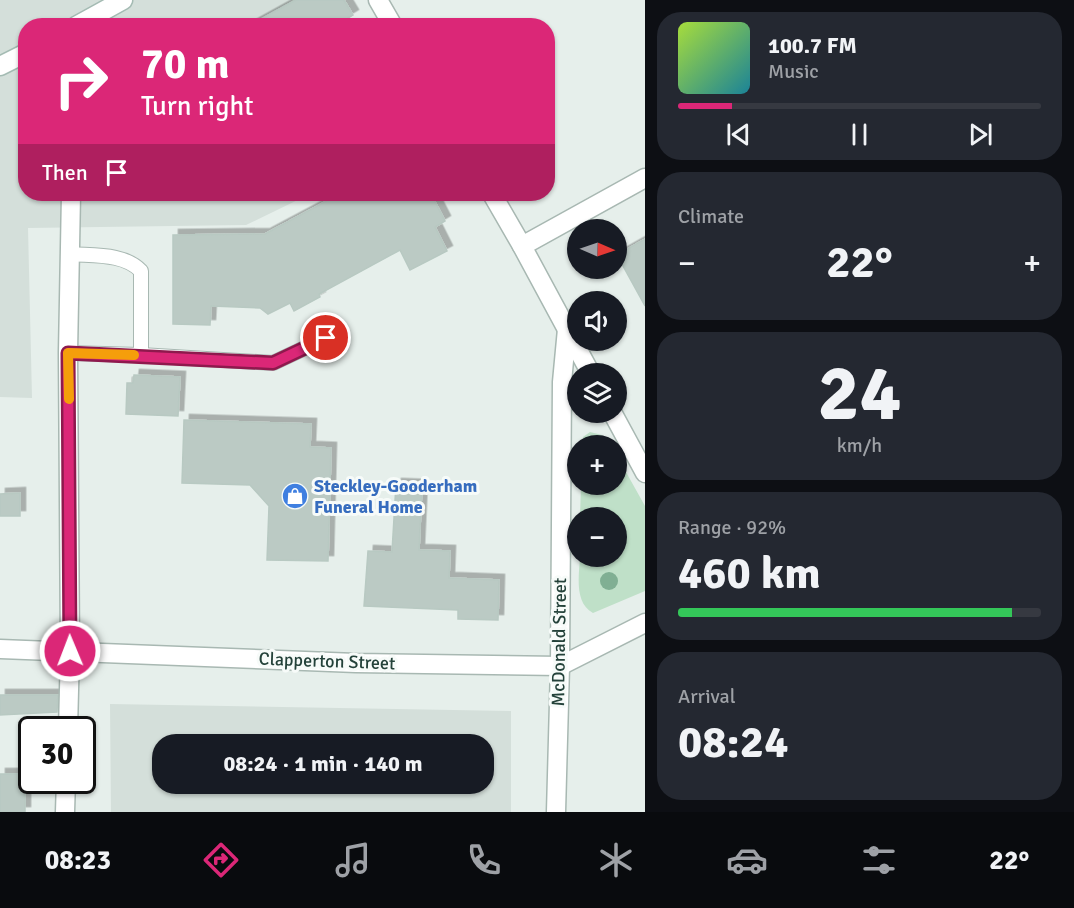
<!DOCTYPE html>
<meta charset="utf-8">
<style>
:root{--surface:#171b24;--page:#242831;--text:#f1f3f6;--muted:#9ea1a6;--line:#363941;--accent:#db2777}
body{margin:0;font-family:Signika,sans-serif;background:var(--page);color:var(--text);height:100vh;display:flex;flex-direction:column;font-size:22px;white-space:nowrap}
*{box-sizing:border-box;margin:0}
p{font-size:20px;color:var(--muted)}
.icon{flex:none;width:33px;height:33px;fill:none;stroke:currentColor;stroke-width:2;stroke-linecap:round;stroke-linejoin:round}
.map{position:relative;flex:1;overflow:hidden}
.details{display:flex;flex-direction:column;gap:12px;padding:12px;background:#0d0f14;width:429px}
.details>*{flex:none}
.banner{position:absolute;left:18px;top:18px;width:537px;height:183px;border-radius:24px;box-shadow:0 2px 4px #0004;background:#db2777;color:#fff;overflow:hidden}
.needle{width:39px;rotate:92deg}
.fabs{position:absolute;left:567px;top:219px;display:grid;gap:12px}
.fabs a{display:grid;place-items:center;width:60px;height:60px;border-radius:50%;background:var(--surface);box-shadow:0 2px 4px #0004;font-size:30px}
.speed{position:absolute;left:18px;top:716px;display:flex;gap:12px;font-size:30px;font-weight:700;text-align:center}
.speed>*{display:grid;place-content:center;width:78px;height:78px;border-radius:50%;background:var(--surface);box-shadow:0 2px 4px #0004;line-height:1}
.speed .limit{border:3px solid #111;border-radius:9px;background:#fff;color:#111}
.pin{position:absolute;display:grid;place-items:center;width:51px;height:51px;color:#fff;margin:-26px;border:3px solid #fff;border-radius:50%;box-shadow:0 2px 6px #0007}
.me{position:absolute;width:66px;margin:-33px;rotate:359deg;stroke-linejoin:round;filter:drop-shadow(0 0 4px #0008)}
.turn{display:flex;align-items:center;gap:21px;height:126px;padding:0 24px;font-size:27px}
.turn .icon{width:78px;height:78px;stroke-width:2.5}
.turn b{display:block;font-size:42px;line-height:51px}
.then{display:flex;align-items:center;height:57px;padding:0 24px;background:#0003;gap:12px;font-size:22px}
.big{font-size:45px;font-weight:700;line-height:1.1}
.details .card{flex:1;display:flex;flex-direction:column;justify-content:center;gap:9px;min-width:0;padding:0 21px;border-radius:24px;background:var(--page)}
.details .dial{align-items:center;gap:0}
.dial b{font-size:78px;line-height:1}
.song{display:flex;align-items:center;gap:18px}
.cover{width:72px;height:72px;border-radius:9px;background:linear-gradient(135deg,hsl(80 70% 55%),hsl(190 70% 35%))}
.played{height:6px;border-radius:3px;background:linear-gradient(90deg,var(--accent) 15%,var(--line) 15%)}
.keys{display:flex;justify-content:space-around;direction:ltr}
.heat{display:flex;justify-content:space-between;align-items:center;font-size:33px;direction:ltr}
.charge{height:9px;border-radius:4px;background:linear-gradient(90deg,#34c759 92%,var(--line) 0)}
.trip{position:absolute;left:152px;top:734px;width:342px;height:60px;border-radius:24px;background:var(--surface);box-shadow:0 2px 4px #0004;font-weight:700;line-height:60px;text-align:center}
.tabs{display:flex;height:96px;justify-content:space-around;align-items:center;background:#090b0e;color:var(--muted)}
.tabs .icon{width:42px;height:42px}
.tabs .on{color:var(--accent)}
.tabs b{font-size:27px;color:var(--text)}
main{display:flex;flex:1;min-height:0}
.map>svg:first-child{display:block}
</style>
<main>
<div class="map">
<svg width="645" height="812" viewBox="0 0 645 812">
<defs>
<filter id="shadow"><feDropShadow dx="5.5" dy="-5.5" stdDeviation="0" flood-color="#0004"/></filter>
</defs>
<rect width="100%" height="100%" fill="#e6efeb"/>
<g fill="#d4dfda" fill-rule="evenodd">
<path d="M0,0H339L354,25L26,26V194H310L246,225L28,228L32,398L0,397Z"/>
<path d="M110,704L511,711V812H111ZM162,744H483V783H162Z"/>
</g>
<g fill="#bfe0c8">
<path d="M590,432L602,435L610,445H582L583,437Z"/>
<path d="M617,456L645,506V591L593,613C574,603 579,575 580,557L616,556V518L580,517L581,485L616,484Z"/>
</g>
<g fill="#bbcac4" stroke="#b8c9c2" stroke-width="1.5" filter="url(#shadow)">
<path d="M296,0H344L353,15L335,26H249Z"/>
<path d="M340,194H431L445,221L435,227L447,251L410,270L400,250L319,294L320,297L294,311L290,303L268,314L260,308L211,306L210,325L173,324V235L265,234Z"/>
<path d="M645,239V306L617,255Z"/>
<path d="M134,375L180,377L178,416L126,414L127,383H133Z"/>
<path d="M184,420L311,424L310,447L331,448L328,561L267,560L269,506L250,485L182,483Z"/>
<path d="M396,484L422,485L419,550L450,551L449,578L499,580L498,620L458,619V610L364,606L368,551L392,552Z"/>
<path d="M20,493V516H0V494Z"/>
<path d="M0,695H58L57,712L0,715Z"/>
<rect x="0" y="774" width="25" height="38"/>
</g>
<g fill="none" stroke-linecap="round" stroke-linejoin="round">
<g stroke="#a8b8b2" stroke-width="16">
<g id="service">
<path d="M68,353L141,355V271C124,253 93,256 70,254"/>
<path d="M141,355L273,363L326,338"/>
</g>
</g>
<g stroke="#a8b8b2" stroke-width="21">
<g id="minor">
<path d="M378,0L393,26"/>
<path d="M492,194L522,246L591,374"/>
<path d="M522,246L645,178"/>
<path d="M612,412L645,473"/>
<path d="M0,649L356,663L560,666L645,623"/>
<path d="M68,729L70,651L68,353L71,194"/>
<path d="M65,812L66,780"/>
<path d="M556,812L560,666L562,382L567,329"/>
</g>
</g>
<g stroke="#a4bbb3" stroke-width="21">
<g id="secondary">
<path d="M76,26L123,0"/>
<path d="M0,66L26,53"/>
</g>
</g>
<use href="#service" stroke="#fff" stroke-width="14"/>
<use href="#minor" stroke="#fff" stroke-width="18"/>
<use href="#secondary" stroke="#fff" stroke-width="18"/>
</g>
<circle fill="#80af93" cx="609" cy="581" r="9"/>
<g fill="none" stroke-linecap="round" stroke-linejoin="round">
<g stroke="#8e194d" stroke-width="15">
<path id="route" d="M70,651L68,353L273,363L326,338"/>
</g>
<use href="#route" stroke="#db2777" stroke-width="10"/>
<path stroke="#f59e0b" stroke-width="10" d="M69,399L68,353L134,355"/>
</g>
<defs>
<g id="shop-disc" transform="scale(1.35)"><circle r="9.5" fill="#3f7fe0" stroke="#f7fbf9"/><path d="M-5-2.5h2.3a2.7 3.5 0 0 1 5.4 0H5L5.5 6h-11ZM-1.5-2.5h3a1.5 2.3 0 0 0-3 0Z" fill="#fff"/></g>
</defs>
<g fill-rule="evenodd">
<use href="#shop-disc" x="295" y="496"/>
</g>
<g text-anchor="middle" stroke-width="6" stroke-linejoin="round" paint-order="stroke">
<g font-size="18" font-weight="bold" fill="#366cbe" stroke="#f7fbf9" text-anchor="start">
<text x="314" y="492">Steckley-Gooderham<tspan x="314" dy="21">Funeral Home</tspan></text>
</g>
<g font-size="18" fill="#24423a" stroke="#f7fbf9">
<text transform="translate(559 642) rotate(-89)" y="6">McDonald Street</text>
<text transform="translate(327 661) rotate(2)" y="6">Clapperton Street</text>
</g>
</g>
</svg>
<div class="fabs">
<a><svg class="needle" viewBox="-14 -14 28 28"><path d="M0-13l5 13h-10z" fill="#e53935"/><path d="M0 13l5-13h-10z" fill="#9ea1a6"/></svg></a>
<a><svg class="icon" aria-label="sound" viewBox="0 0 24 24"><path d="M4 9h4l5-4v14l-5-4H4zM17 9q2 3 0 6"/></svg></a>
<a><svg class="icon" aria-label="layers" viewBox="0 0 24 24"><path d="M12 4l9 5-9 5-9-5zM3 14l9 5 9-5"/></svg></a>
<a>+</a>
<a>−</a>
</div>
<div class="speed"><div class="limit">30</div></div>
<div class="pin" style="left:326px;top:338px;background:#d93025"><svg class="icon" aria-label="arrive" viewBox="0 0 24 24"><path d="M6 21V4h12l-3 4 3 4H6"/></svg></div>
<svg class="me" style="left:70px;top:651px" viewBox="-20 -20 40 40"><circle r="17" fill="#db2777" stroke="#fff" stroke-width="3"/><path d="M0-11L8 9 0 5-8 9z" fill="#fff"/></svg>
<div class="trip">08:24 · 1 min · 140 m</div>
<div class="banner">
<div class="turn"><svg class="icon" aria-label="right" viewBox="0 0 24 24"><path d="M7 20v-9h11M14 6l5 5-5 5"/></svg><div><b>70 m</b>Turn right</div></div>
<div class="then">Then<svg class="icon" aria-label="arrive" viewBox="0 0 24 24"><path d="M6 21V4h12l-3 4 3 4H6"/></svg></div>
</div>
</div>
<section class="details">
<div class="card">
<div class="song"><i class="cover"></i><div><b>100.7 FM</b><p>Music</p></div></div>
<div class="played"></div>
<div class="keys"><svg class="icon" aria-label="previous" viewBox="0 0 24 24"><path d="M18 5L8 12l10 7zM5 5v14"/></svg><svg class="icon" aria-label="pause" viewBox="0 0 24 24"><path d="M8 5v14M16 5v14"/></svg><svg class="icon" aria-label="next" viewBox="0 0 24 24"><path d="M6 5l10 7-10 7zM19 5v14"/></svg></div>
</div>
<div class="card"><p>Climate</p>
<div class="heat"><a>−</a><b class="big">22°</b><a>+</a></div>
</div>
<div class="card dial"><b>24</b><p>km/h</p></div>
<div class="card"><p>Range · 92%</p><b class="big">460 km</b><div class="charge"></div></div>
<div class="card"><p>Arrival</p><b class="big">08:24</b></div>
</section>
</main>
<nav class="tabs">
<b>08:23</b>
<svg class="icon on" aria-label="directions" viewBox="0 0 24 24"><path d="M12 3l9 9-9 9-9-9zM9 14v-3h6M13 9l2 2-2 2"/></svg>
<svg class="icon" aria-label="music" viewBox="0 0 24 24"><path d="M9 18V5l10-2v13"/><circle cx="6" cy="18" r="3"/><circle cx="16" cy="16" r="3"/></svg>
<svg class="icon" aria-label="phone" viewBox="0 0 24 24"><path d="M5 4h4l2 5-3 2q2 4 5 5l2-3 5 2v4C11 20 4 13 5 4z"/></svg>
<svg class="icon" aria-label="climate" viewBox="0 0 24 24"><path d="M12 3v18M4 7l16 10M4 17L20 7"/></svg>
<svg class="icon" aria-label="car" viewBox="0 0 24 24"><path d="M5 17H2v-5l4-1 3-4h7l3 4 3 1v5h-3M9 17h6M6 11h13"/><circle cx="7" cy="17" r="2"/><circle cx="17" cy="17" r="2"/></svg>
<svg class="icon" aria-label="filters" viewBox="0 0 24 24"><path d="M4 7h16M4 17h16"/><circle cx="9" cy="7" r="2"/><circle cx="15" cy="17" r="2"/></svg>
<b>22°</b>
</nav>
